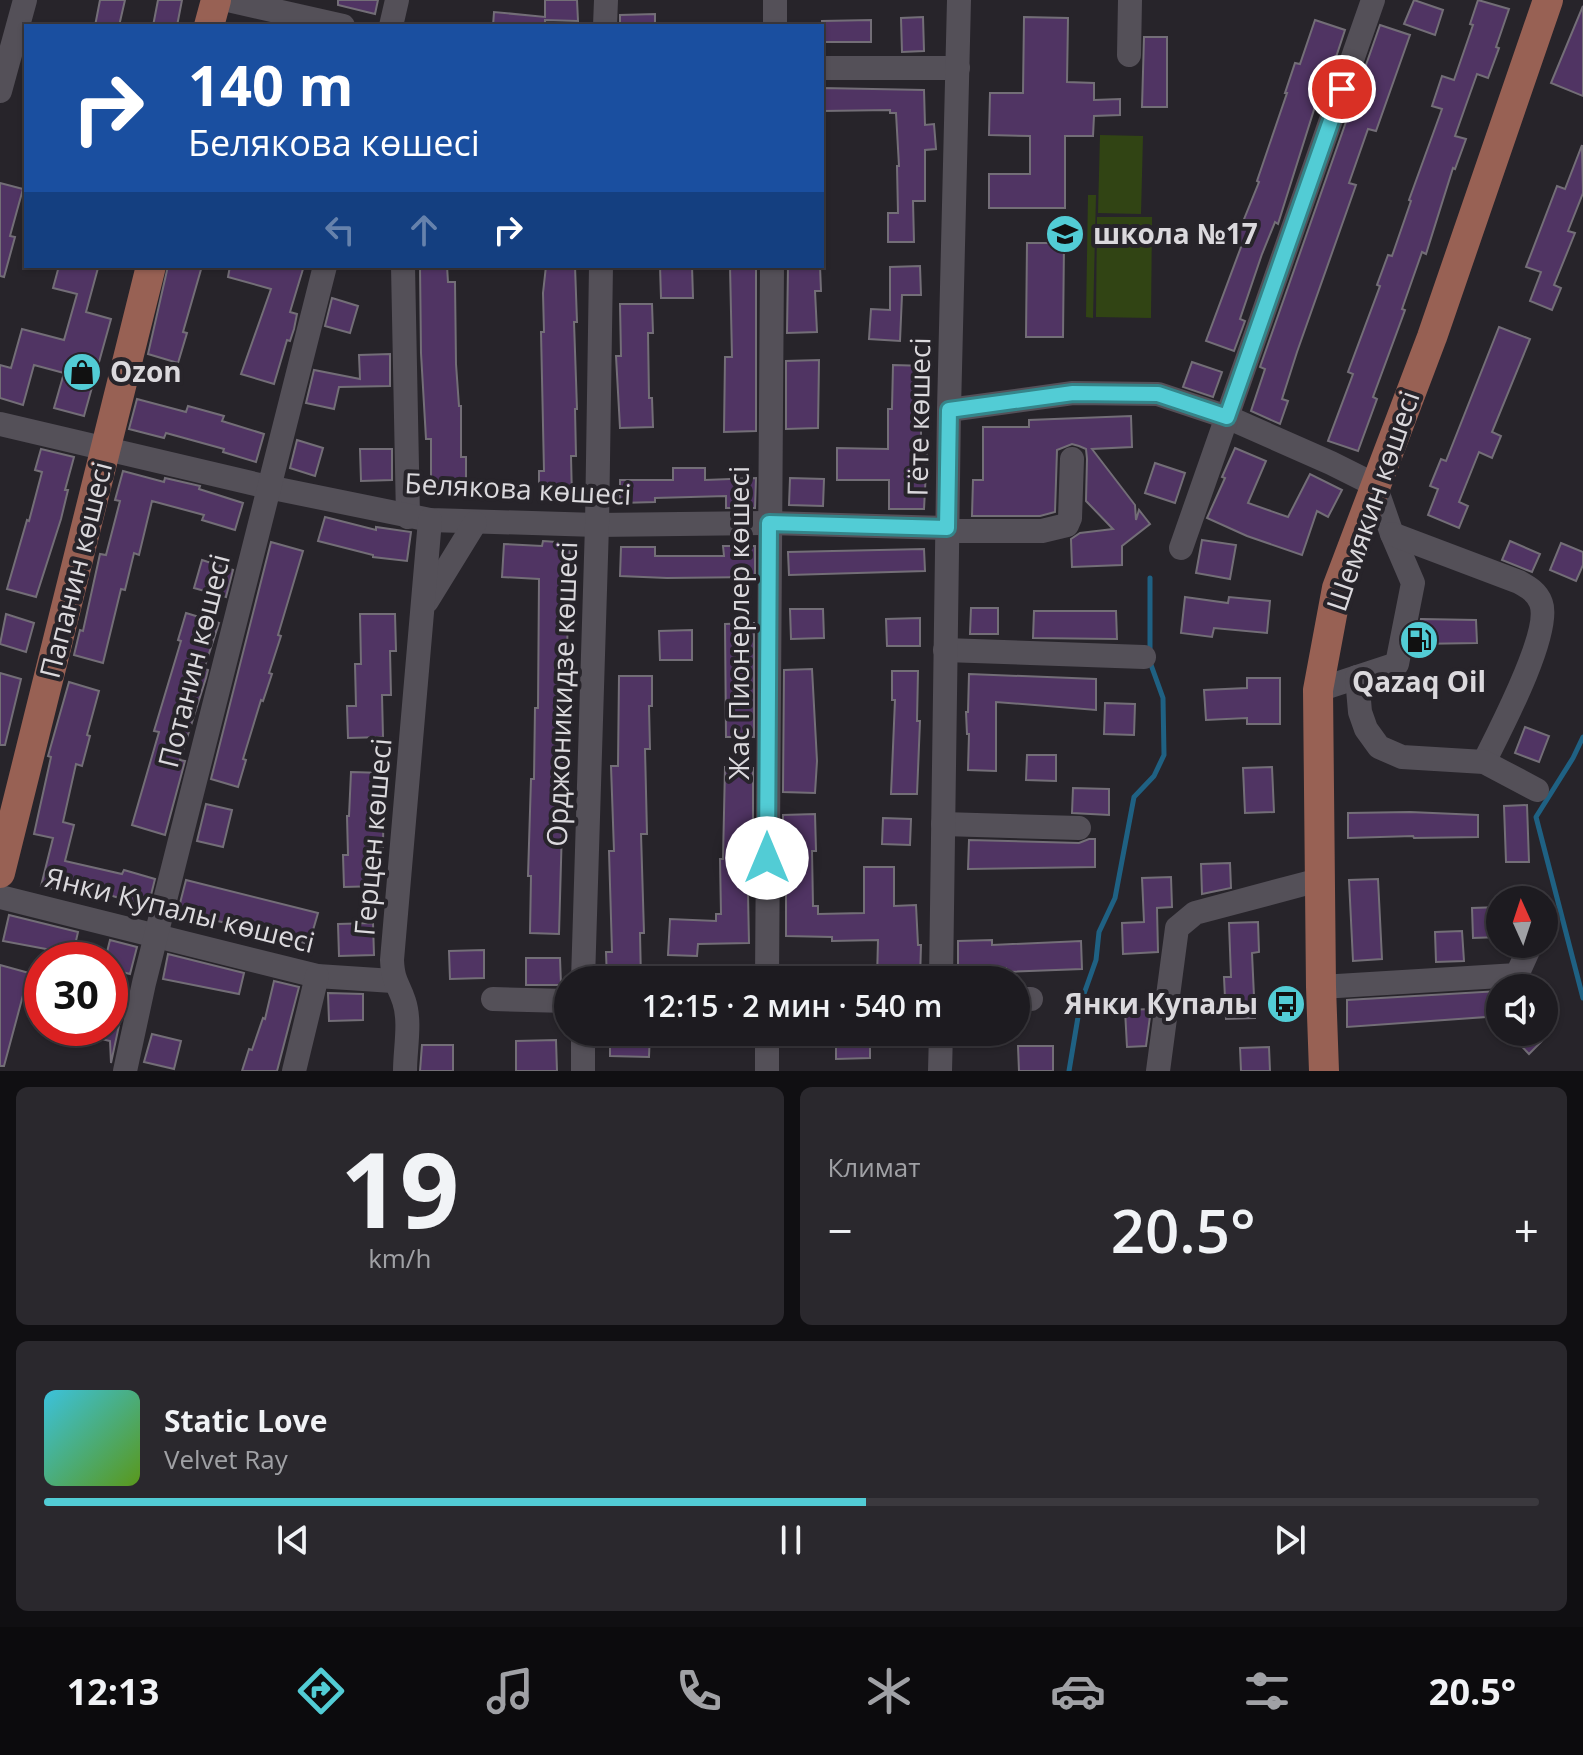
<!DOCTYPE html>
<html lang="ru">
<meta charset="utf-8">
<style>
:root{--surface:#1d1b20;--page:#2a282d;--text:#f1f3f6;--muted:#a0a1a5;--line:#3b393e;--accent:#52ccd5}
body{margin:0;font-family:"Open Sans",sans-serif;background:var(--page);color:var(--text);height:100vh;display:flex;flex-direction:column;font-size:30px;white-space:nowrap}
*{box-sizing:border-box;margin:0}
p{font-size:26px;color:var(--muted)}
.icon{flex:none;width:44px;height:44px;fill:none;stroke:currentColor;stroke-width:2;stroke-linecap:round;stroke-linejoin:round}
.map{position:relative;height:1071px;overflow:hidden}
.drawer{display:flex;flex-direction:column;gap:16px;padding:16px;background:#100f12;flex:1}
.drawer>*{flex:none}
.hud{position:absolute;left:24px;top:24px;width:800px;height:244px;border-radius:0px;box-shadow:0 2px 6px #0004,0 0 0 2px var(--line);background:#1a4fa0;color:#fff;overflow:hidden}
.needle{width:52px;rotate:357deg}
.fabs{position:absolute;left:1486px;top:886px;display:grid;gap:16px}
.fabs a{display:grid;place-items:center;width:72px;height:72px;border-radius:50%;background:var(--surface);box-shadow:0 2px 6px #0004,0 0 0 2px var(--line);font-size:40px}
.speed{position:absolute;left:24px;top:942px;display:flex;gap:16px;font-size:40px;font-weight:700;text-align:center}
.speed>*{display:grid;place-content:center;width:104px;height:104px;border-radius:50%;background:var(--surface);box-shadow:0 2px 6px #0004,0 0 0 2px var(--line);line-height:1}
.speed .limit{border:12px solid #d22;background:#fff;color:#111}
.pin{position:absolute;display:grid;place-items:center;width:68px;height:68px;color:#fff;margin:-34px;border:4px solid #fff;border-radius:50%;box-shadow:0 2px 8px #0007}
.me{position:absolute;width:88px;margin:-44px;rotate:0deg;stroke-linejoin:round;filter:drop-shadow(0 0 6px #0008)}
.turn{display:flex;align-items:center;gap:28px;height:168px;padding:0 32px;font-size:36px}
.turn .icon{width:104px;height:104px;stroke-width:2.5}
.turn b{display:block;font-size:56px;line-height:68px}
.lanes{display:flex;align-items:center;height:76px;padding:0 32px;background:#0003;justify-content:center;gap:40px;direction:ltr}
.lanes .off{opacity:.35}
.big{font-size:60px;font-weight:600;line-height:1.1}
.drawer .card{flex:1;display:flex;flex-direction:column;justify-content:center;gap:12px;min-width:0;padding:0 28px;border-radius:12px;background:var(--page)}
.drawer .dial{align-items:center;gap:0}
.dial b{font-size:104px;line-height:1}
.song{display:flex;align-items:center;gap:24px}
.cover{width:96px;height:96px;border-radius:12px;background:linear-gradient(135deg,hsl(190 70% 55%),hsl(90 70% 35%))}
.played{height:8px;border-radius:4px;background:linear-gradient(90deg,var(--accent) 55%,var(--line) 55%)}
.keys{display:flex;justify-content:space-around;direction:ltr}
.heat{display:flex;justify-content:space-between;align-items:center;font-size:44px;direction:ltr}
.drawer .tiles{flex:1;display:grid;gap:16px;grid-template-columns:1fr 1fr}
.card:last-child{grid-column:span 2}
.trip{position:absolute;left:554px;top:966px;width:476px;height:80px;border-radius:40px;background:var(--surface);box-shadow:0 2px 6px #0004,0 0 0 2px var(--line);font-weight:600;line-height:80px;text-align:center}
.menu{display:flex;height:128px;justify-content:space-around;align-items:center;background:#0c0b0d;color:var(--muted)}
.menu .icon{width:56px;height:56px}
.menu .current{color:var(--accent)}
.menu b{font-size:36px;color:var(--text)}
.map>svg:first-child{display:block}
</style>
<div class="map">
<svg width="1583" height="1071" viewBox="0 0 1583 1071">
<rect width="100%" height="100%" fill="#27242a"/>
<g fill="#314414">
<path d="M1100,135L1143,136L1141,214L1098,213Z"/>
<path d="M1088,195H1096L1093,318L1086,317Z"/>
<path d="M1097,217H1152L1151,318L1096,317Z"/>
</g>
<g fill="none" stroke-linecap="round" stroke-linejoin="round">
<g stroke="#1f6183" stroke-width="5">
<path d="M1150,578V652"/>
<path d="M1583,737L1573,758L1536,817L1583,998"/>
<path d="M1069,1071L1080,1005L1096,960L1099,932L1115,898L1134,797L1154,776L1164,755L1163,698L1150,662"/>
</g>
</g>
<g fill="#503463" stroke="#736e77" stroke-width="2">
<path d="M100,0H125L119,26H95Z"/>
<path d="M158,0H182L177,26H153Z"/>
<path d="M338,0H378L375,14L338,5Z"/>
<path d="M545,0H577L578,21L545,20V26H493L494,12L545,17Z"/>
<path d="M1414,0L1443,10L1435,35L1404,24Z"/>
<path d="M1478,0L1509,9L1496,47L1499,48L1488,78L1477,74L1467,102L1455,136L1466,139L1455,169L1453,168L1426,254L1422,252L1402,309L1405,310L1373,397L1377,399L1358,451L1328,441L1353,374L1348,372L1380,286L1377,285L1388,255L1392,256L1411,201L1409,200L1442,109L1432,106L1442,76L1454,80L1473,25L1470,24Z"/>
<path d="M1583,6V96L1551,83Z"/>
<path d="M655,14V26H620V15Z"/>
<path d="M923,17L924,51L902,52L901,18Z"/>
<path d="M1024,17L1068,18L1067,82L1094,83V100L1120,99V115L1094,116L1093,136H1065V208H989V174H1030V136L989,135L990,93H1023Z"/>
<path d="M871,20V42H822V21Z"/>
<path d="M1315,20L1345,30L1335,60L1330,59L1278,224L1275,222L1262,254L1240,319L1245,321L1234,351L1206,341L1241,247L1234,244L1259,182L1257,181L1287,93H1285L1295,63L1300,64Z"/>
<path d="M1380,25L1410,35L1376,131L1368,129L1349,183L1356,185L1297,352L1282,399L1288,401L1280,424L1251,411L1265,369L1260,367Z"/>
<path d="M1144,37H1167V107H1142Z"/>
<path d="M822,88L924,90L925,125L934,124L936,149L925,150V201H913L914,242H888V213H898L897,166H899L896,113H890V110L822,111Z"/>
<path d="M1582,145L1583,193L1568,231L1575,233L1554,285L1561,288L1552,310L1530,301L1541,272L1526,267L1557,186L1565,189Z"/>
<path d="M0,183L23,189L10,236L15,237L4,277L0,276Z"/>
<path d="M1027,243H1064L1063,337H1026Z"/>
<path d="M59,266L98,268L86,312L111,319L84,416L54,408L64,373L34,365L23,405L0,398V365L11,368L22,329L64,340L77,294L53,288Z"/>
<path d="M168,266H202L183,332L187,333L178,363L148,354Z"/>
<path d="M230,266H294L303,269L290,312L297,314L294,329L290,341L287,340L274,384L241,374L271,289L228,277Z"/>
<path d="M420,266H447L448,282H455L456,364L459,406H461V457H466V488H431V439H426L421,353Z"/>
<path d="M546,266H575L577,322H574L577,409H575L576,456H571L572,499L539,500V471H544L541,332H544L543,293Z"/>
<path d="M660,266H692L693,298H661Z"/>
<path d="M730,266H756V431L724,432L725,357H732Z"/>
<path d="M788,266H820L821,291H815L817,332L787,333Z"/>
<path d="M920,266L921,295H902L900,341L869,339L871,309L890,310V267Z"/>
<path d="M332,298L358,306L350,333L325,326Z"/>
<path d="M620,304H652L653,333H648L649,398H652L653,427L620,428L616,356H621Z"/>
<path d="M1499,327L1530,339L1492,432L1501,436L1492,458L1479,452L1459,502L1468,506L1459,528L1428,515L1438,489L1430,486L1441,459L1446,461Z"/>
<path d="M390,354V386L339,387L334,409L306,403L314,370L360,379L359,355Z"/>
<path d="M819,360L818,428L786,429V361Z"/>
<path d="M1192,362L1222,372L1213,397L1183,387Z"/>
<path d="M893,365L926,366L925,396H921V452H927L924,509H889V480H837V448L888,449V409H892Z"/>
<path d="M137,399L186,412L188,406L224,416L222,421L264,434L256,462L223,452L224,449L166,433L164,438L129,429Z"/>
<path d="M1131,416L1132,447L1092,449L1135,505L1136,520L1139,510L1150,524L1122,546V565L1072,567L1071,539L1080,533L1113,529L1086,501L1087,459L1086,449L1079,446L1072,444L1057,450L1055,512L1040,516H972L973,480H983V427H1029V420Z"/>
<path d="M297,440L323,448L315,476L290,468Z"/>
<path d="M1235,448L1266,461L1248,503L1288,517L1310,474L1342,490L1328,517L1317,511L1302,555L1247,536L1207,518L1225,478L1222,477Z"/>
<path d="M41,449L74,457L65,490H68L61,519L36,597L7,589L27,520L29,521L42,472L35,470Z"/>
<path d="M360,449H392V480L361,481Z"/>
<path d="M1155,463L1185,473L1175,503L1145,493Z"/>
<path d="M673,468H705V480L756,478L755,508H726V496L655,498V502L620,503V480H673Z"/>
<path d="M123,471L164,482L165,478L200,486L199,489L243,503L235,530L202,520L204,515L152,501L139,555L134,553L125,590L121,589L103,663L74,655L80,630L83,631L100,554L106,555L120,501L115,500Z"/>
<path d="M790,478L824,479L823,506L789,505Z"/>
<path d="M325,517L376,530V527L411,532L407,561L373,557V555L318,541Z"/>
<path d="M1202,540L1236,545L1230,579L1196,573Z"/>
<path d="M543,541L570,543L559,934L530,933L531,876H528L531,779H534L535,708H538L539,579L502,577L504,544L542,546Z"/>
<path d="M1510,541L1540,554L1532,572L1502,560Z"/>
<path d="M271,542L303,551L278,635L281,636L269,673L272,674L263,701L261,700L243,759L246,760L238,787L211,779Z"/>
<path d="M1561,543L1583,552V565L1576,581L1550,570Z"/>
<path d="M723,546H755V577L667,578L620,576L621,547H655V556H724Z"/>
<path d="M924,549L925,571L789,575L788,552Z"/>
<path d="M202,560L233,570L226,597L194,588Z"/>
<path d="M1185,597L1228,603L1229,597L1270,601L1267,633L1214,628L1212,637L1181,633Z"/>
<path d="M971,608H998V634H970Z"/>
<path d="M790,609H823L824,638L791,639Z"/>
<path d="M1034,611H1116L1117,639L1033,638Z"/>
<path d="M186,613L219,623L204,669L208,670L206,678L180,760L185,761L165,835L132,825L159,732L154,731L181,641L178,640Z"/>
<path d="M6,614L34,623L26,652L0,644Z"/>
<path d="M360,614H395L396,651H390L391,695H382L383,737L348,738L347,706H356L355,664H361Z"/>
<path d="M920,618V646H887L886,619Z"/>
<path d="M1421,619L1476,620L1477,643L1416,644Z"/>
<path d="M754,623V737H726L725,624Z"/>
<path d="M692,630V660H660L659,631Z"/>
<path d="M812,669L817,761L815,793L783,792L784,670Z"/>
<path d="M892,671H918L917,721H920L917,794H891L895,700H892Z"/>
<path d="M0,673L21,679L5,745H0Z"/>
<path d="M969,674L1096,679V710L996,702V771L968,770L969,734H967L966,712H968Z"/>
<path d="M619,676H652V706H649L650,749H645L647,834H641L644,933H640L641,980H607L606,952H612L609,851H614L611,766H618Z"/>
<path d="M1247,678H1280V724H1247V718L1206,720L1204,690L1247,688Z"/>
<path d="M69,682L99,691L87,735L90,736L82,766L76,764L63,822L74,825L65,861L122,874L124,870L155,879L148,907L103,893L102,896L58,886L57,890L41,886L53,838L34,834L51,757L48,756Z"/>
<path d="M1105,703L1135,704L1134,735L1104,734Z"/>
<path d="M1525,727L1549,736L1539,762L1515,753Z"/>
<path d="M1027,755H1056V781L1026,780Z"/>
<path d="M725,767L753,768V894H748L749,943L698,944L697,956L668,955L670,919L716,921V914H721L720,859H723Z"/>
<path d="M1272,767L1274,812L1245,813L1243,768Z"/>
<path d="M351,772L384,773L383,847H378L379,886L344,887L343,855H348L347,816H349Z"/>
<path d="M1073,788L1109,789V815L1072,813Z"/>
<path d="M206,804L232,810L223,847L197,841Z"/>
<path d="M1527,805L1529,862H1506L1504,806Z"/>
<path d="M1410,812L1478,815V837L1414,838L1413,836L1348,838V813Z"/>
<path d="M815,814L816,851H812L813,906H818V914L864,913V867H894V906L916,905L918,945H921L920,980L877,979L878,940L832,941V937L786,936V894H783V815Z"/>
<path d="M883,818L911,819L910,845L882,844Z"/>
<path d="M1089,839H1095V867L968,869L969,840L1079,843Z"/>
<path d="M1230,863L1231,888L1202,894L1201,864Z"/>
<path d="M1171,877L1172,907L1157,908L1158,952L1123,954L1122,923L1144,922L1142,878Z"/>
<path d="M1378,879L1382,959L1353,961L1349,880Z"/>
<path d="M186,880L318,913L309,944L178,911Z"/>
<path d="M1500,907V937L1473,938L1472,908Z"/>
<path d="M9,915L78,932L73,954L3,941Z"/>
<path d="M1258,922L1259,952L1252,953L1255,1018L1226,1019L1224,977H1231L1229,923Z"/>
<path d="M373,923L374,955L339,956L338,924Z"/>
<path d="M1462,931L1464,961L1436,962L1435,932Z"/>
<path d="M110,940L137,947L130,974L110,969V960H105Z"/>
<path d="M992,940V945L1081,941L1082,969L1006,972V968H958V941Z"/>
<path d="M484,950V978L450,979L449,951Z"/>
<path d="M168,954L244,973L239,994L163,979Z"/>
<path d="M526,958H560L561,985H526Z"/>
<path d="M0,965L29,973L4,1066H0Z"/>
<path d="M274,981L299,987L277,1071H242L249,1049L252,1050L263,1018L265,1019Z"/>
<path d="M1499,991L1500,1016L1347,1027V1000Z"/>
<path d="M328,993L363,994V1020L329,1021Z"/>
<path d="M1151,1009L1146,1046L1127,1047L1125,1010Z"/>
<path d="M110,1014L121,1016L111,1063L110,1041L75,1033L76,1028H110Z"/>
<path d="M610,1032H650L649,1057L610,1056Z"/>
<path d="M716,1032H752V1043L716,1044Z"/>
<path d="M787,1032H909V1043L870,1044V1058L836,1059V1044H788Z"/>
<path d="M1508,1032H1536L1543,1040L1529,1054Z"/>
<path d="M152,1034L181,1041L174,1069L144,1062Z"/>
<path d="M556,1040L557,1071H516V1041Z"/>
<path d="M422,1045H453V1071H420Z"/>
<path d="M1018,1046H1053V1071H1019Z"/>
<path d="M1269,1047L1270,1071H1241L1240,1048Z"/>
</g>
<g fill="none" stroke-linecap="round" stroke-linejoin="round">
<g stroke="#545058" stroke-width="24">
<path d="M228,0L343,26"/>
<path d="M391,26L397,0"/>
<path d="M605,26L606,0"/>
<path d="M775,26V0"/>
<path d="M1129,55L1130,0"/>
<path d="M822,68H958"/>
<path d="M0,91L25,0"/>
<path d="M403,266L408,517"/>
<path d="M949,410L1073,393L1158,394L1227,417L1331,463L1375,485L1392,534L1413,583L1397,664L1318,690"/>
<path d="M0,424L268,487L430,520L597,525L769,523L947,528"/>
<path d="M947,531H1042L1067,525L1070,518L1072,459"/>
<path d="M1392,534L1519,582C1528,587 1537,592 1541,603C1552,632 1499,732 1484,762"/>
<path d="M1181,548L1373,0"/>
<path d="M427,601L475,523"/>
<path d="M945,650L1144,657"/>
<path d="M1357,677L1360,712L1366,729L1379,747L1402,757L1484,762L1537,790"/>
<path d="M943,824L1079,828"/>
<path d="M0,897L317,976L393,981"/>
<path d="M583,980L597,525L601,266"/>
<path d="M767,980L772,266"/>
<path d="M941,980L949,410L959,0"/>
<path d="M1321,987L1517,975L1531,944"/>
<path d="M493,999L568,1001"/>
<path d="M1016,999H1031"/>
<path d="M125,1071L144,983L325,266"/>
<path d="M294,1071L317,976"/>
<path d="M405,1071C405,1049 411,1022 404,1001C398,983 393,982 392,960L430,520"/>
<path d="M583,1071V1032"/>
<path d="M767,1071V1032"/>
<path d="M940,1071L941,1032"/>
<path d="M1158,1071L1177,928L1195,913L1319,880"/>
</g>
<g stroke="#986154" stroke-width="30">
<path d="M209,26L216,0"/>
<path d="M0,873L151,266"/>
<path d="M1324,1071L1321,987L1318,690L1337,588L1432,337L1548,0"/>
</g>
</g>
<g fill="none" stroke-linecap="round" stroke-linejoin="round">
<g stroke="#35858a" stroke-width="20">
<path id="route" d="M767,858L769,523L947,528L949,410L1073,393L1158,394L1227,417L1342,89"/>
</g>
<use href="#route" stroke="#52ccd5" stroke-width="14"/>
</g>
<defs>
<g id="school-disc" transform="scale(2)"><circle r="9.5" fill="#52ccd5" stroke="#27242a"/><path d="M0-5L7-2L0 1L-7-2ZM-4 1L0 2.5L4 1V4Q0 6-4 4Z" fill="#111"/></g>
<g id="shop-disc" transform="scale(2)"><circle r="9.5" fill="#52ccd5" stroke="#27242a"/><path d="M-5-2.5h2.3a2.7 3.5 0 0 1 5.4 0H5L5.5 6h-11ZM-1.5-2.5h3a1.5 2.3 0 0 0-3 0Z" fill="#111"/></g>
<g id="fuel-disc" transform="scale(2)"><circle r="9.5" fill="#52ccd5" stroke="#27242a"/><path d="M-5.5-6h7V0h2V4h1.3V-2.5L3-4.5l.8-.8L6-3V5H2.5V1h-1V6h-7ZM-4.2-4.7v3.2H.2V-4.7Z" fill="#111"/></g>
<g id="bus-disc" transform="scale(2)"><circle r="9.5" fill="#52ccd5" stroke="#27242a"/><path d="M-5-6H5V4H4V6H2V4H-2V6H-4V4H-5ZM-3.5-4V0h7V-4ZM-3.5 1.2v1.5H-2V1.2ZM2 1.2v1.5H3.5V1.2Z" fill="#111"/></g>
</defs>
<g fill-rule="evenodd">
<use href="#school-disc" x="1065" y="234"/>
<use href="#shop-disc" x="82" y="372"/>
<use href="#fuel-disc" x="1419" y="640"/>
<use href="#bus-disc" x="1286" y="1004"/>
</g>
<g text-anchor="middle" stroke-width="8" stroke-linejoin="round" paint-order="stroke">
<g font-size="28" font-weight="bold" fill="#dbd9dd" stroke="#27242a" text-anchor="start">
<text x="1093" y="244">школа №17</text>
<text x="110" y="382">Ozon</text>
<text x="1419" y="692" text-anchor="middle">Qazaq Oil</text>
<text x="1258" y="1014" text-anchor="end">Янки Купалы</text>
</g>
<g font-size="28" fill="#dbd9dd" stroke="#27242a">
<text transform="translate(919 417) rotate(-89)" y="10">Гёте көшесі</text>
<text transform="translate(518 489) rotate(3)" y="10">Белякова көшесі</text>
<text transform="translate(1373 501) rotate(-71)" y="10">Шемякин көшесі</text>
<text transform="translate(76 570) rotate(-76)" y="10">Папанин көшесі</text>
<text transform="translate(739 623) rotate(-90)" y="10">Жас Пионерлер көшесі</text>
<text transform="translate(194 661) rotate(-76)" y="10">Потанин көшесі</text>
<text transform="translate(562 694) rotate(-88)" y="10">Орджоникидзе көшесі</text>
<text transform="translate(373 837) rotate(-85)" y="10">Герцен көшесі</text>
<text transform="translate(180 910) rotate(14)" y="10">Янки Купалы көшесі</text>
</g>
</g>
</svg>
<div class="fabs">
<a><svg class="needle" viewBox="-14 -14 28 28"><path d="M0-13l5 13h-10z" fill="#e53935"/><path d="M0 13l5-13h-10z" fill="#a0a1a5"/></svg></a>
<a><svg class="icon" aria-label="sound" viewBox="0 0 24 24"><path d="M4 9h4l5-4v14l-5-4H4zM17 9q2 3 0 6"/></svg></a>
</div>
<div class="speed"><div class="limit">30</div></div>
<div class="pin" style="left:1342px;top:89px;background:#d93025"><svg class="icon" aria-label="arrive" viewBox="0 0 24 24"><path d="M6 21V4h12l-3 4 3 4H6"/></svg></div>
<svg class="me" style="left:767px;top:858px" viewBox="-20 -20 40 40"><circle r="19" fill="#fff"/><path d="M0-13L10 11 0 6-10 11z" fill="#52ccd5"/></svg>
<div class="trip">12:15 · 2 мин · 540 m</div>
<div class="hud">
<div class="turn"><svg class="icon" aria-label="right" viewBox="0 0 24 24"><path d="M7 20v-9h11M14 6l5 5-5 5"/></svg><div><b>140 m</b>Белякова көшесі</div></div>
<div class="lanes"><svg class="icon off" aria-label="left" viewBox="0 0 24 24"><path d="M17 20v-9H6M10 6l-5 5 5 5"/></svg><svg class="icon off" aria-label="ahead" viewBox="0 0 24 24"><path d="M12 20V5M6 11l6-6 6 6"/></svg><svg class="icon" aria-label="right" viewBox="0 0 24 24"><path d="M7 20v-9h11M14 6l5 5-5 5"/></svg></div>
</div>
</div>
<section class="drawer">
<div class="tiles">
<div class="card dial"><b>19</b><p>km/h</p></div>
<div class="card"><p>Климат</p>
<div class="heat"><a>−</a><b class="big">20.5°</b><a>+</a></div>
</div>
<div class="card">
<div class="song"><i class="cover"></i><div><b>Static Love</b><p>Velvet Ray</p></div></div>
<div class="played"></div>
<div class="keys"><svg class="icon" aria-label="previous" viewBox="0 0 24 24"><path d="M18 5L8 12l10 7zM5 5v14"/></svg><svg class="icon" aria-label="pause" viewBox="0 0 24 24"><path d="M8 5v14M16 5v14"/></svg><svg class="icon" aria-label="next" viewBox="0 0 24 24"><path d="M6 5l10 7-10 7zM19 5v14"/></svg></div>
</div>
</div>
</section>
<nav class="menu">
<b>12:13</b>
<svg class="icon current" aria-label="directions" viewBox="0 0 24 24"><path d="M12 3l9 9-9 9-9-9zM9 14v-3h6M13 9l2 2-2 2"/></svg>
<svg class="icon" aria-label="music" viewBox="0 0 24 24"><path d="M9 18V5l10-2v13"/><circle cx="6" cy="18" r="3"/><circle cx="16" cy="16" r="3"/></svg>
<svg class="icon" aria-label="phone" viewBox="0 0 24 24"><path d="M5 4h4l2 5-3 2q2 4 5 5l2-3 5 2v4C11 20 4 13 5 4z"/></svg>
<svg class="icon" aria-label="climate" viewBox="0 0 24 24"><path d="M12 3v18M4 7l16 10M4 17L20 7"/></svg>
<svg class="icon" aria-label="car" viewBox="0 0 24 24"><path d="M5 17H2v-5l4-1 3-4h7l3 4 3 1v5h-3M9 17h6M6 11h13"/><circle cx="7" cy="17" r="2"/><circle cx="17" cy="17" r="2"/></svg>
<svg class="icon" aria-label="filters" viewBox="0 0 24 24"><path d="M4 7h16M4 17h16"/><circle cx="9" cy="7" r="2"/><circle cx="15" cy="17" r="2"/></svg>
<b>20.5°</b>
</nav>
